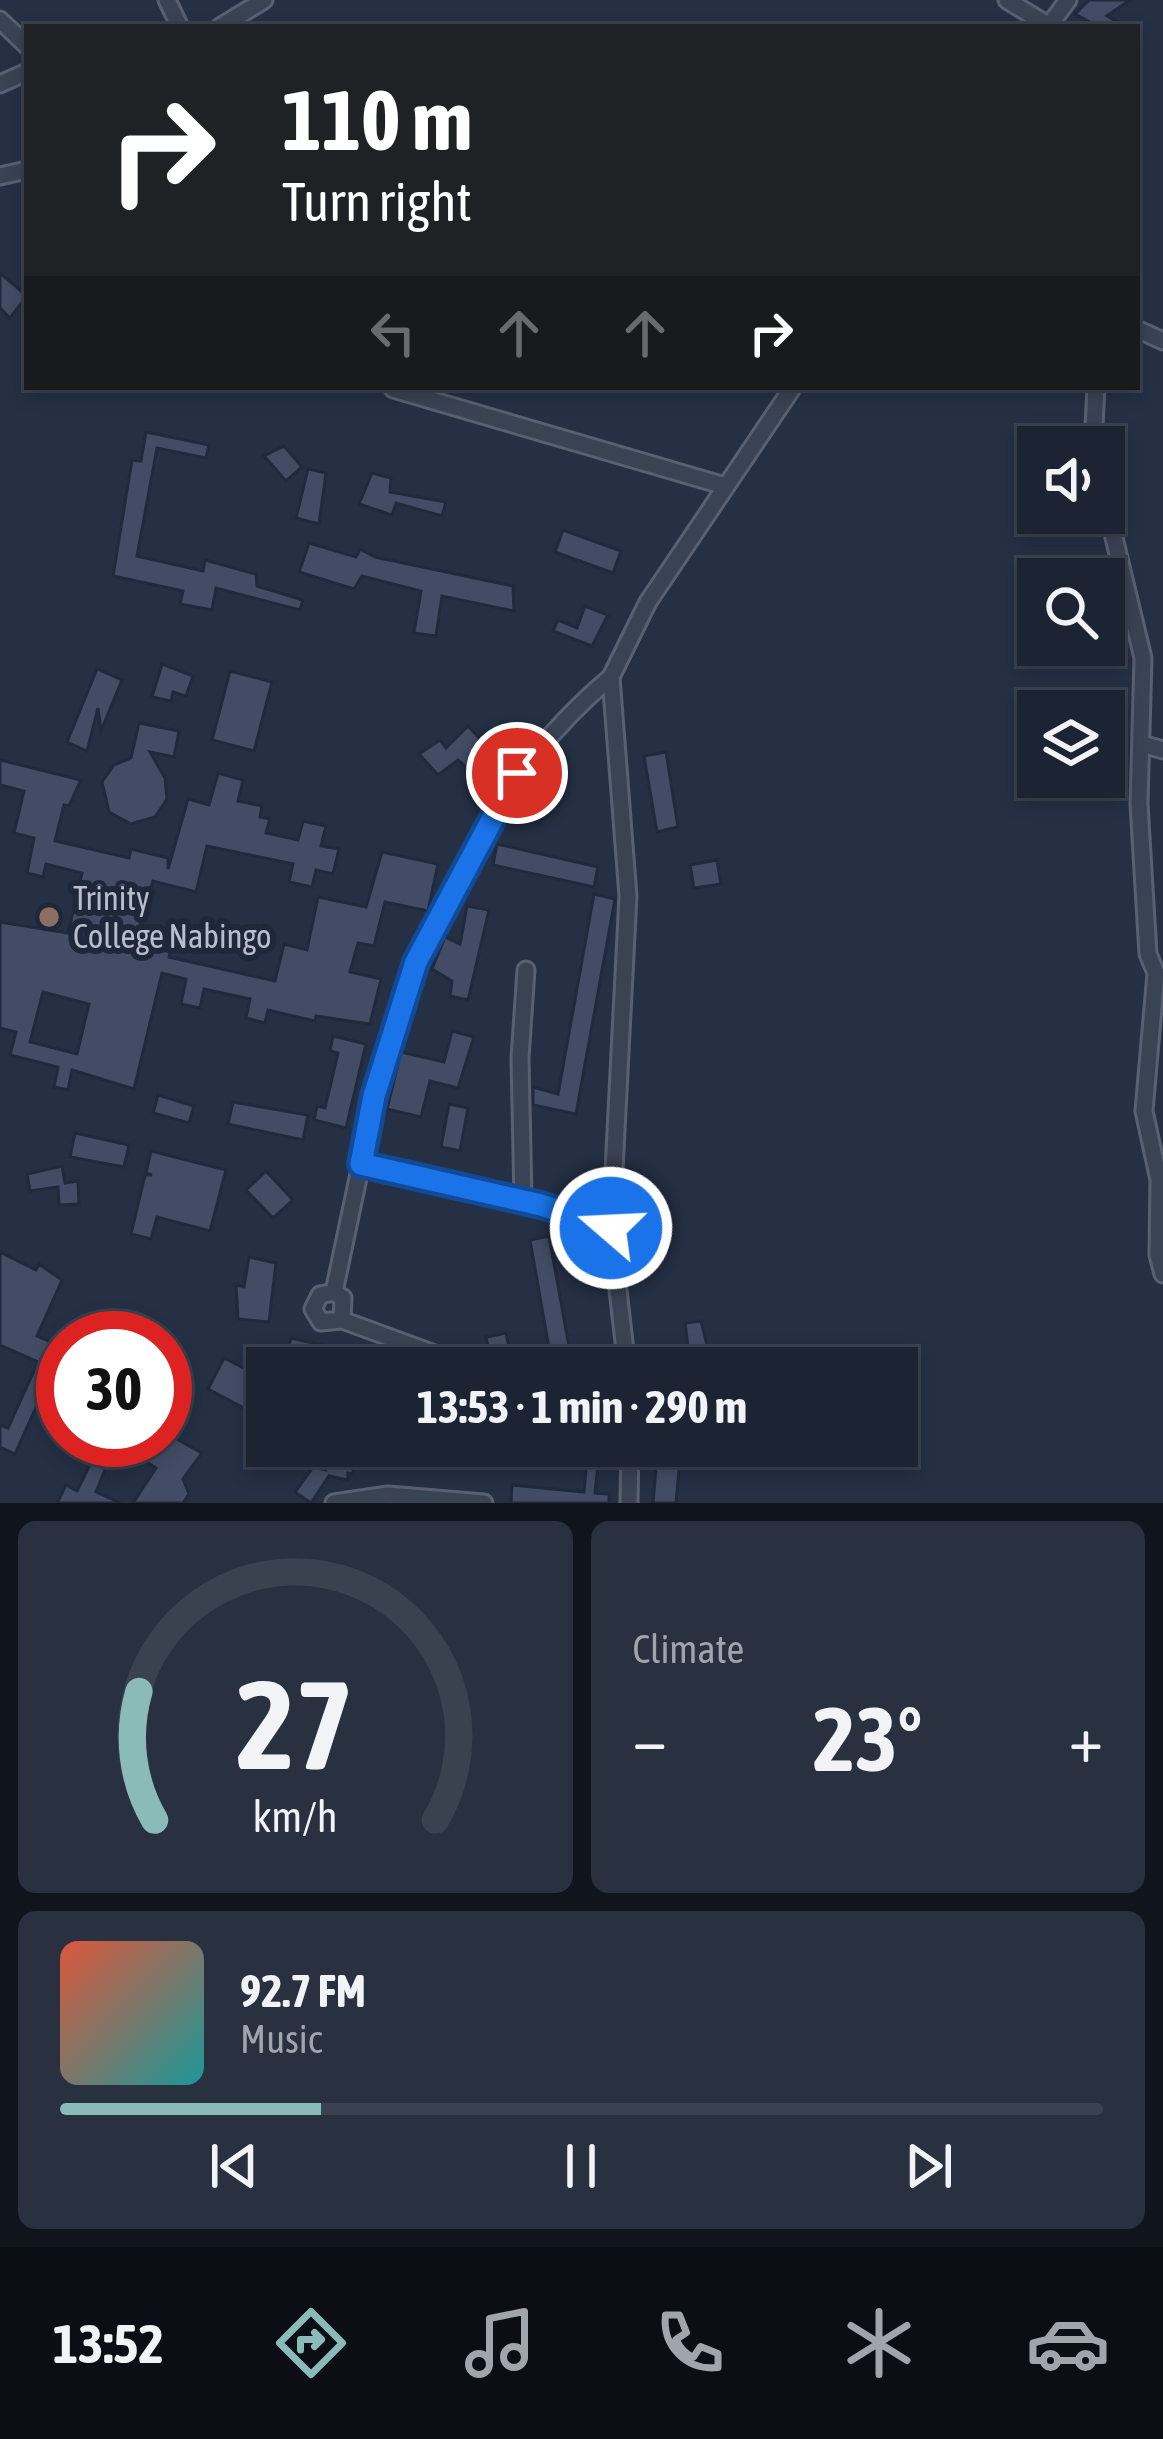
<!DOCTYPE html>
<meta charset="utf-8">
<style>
:root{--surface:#1c2434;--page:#293040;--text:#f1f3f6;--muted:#a0a4ac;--line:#3a414f;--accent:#8bbbb9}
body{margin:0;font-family:"Asap Condensed",sans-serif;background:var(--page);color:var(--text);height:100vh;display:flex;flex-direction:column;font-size:45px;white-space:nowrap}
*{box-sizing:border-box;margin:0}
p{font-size:39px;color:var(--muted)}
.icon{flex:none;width:66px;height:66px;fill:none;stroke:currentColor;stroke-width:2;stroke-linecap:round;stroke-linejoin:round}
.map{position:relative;height:1503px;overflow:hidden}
.panel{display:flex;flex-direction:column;gap:18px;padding:18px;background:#0f141d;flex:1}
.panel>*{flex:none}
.banner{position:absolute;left:24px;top:24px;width:1116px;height:366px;border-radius:0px;box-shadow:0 6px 18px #0003,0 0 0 3px var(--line);background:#202124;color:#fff;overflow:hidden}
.fabs{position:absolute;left:1017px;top:426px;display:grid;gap:24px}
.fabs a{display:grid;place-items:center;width:108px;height:108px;border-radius:0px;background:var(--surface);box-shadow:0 6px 18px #0003,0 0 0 3px var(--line);font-size:60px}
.speed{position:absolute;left:36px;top:1311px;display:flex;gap:24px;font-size:60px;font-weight:700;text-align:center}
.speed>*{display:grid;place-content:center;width:156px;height:156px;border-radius:50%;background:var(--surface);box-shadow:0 6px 18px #0003,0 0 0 3px var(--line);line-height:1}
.speed .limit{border:18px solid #d22;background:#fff;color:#111}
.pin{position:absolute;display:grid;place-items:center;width:102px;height:102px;color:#fff;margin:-51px;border:6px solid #fff;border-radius:50%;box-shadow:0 3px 12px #0007}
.me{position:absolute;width:132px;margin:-66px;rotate:289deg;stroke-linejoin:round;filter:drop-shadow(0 0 9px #0008)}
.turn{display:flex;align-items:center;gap:42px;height:252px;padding:0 60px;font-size:54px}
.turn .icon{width:156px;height:156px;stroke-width:2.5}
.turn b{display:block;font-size:84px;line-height:102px}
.lanes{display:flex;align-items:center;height:114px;padding:0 60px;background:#0003;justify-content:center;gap:60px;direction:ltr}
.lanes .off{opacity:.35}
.big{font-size:90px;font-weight:700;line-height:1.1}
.panel .widget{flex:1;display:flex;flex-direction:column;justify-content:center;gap:18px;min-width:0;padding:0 42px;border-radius:18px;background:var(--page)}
.panel .dial{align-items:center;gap:0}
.dial svg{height:312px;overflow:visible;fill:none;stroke:var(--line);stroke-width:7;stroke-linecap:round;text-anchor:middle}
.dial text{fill:var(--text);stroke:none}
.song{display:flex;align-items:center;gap:36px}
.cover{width:144px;height:144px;border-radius:18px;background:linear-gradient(135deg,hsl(10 70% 55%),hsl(180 70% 35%))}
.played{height:12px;border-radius:6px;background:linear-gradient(90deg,var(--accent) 25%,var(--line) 25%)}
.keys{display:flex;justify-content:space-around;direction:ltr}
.heat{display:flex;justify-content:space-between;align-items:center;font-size:66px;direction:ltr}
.panel .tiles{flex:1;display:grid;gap:18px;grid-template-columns:1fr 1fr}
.widget:last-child{grid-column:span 2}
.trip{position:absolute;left:246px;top:1347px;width:672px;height:120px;border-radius:0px;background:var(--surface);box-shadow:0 6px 18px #0003,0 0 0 3px var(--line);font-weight:700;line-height:120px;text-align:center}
.dock{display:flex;height:192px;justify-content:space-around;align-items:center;background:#0b0e15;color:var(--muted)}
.dock .icon{width:84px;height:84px}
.dock .current{color:var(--accent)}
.dock b{font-size:54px;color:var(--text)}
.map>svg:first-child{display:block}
</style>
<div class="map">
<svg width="1163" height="1503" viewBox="0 0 1163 1503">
<rect width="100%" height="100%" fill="#253045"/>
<g fill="#424d65" stroke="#21293c" stroke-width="3" fill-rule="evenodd">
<path d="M1089,0H1130L1107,16L1126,27H1099L1075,14Z"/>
<path d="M0,273L27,296L10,318L0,308Z"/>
<path d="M146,432L209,445L206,458L157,448L137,556L203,571L205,560L256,574L257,586L303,600L300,610L216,588L212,610L180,604L183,591L113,576L132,460L141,461Z"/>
<path d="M284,446L302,467L286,481L264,456Z"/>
<path d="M308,469L326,473L319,524L296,518Z"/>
<path d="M372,473L391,478L390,492L446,502L442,516L396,503L392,515L359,504Z"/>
<path d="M563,530L621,551L613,573L555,552Z"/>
<path d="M309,543L356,557L360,549L375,557L513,586L514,611L442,596L436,636L414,633L421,591L362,576L354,589L299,572Z"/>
<path d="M585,606L608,615L592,646L553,631L558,620L577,628Z"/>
<path d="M162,664L193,676L186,696L173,692L171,701L152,697Z"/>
<path d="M97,669L122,680L101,731L98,708L87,751L67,742Z"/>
<path d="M230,671L272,682L254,751L212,740Z"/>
<path d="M139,723L179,731L174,757L150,752L165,778L167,799L155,817L131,824L109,812L102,782L114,765L131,758Z"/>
<path d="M468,726L488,747L467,768L458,760L438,775L419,754L440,740L446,748Z"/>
<path d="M666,752L678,827L657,832L644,756Z"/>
<path d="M0,760L81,780L69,806L64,805L55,841L129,858L131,849L168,858V869L188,799L209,805L218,773L243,780L238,801L262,806L260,817L270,819L266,833L298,840L303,821L326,826L321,846L339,849L333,874L316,870L312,887L289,882L293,864L207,846L196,892L153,881L135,943L170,952L169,957L275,981L284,944L307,950L318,897L366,907L382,852L438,864L428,911L385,902L374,946L358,943L350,972L381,979L370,1024L316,1016L315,1021L268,1010L265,1023L246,1018L250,999L204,989L200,1008L181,1004L186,979L162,973L134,1089L72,1070L68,1090L54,1087L58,1067L10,1055L16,1032L0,1028V922L68,933L82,873L46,864L43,877L27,873L34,838L14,833L24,791L0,785ZM43,992L89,1004L77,1054L30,1042Z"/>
<path d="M497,844L598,867L594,887L493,865Z"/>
<path d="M717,860L721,884L694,888L690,865Z"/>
<path d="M594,894L615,899L576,1114L533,1105V1087L558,1094Z"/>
<path d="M467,906L489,910L468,1000L450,996L452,981L432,969L445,937L460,944Z"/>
<path d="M452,1031L474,1037L458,1088L430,1081L421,1117L387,1109L401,1052L444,1062Z"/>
<path d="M333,1036L366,1044L346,1128L314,1120L317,1106L325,1108L338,1053L330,1051Z"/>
<path d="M158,1095L194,1106L189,1123L153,1113Z"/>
<path d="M233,1102L308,1115L303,1140L228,1124Z"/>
<path d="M449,1104L468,1108L460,1151L441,1147Z"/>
<path d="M75,1133L129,1145L124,1167L70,1157Z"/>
<path d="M151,1151L226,1170L210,1231L157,1217L151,1239L131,1234L145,1175H152L146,1173Z"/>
<path d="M62,1166L65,1183L78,1181L79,1204L59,1205L58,1187L30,1191L27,1174Z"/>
<path d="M266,1171L293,1200L273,1218L246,1190Z"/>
<path d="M549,1236L570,1352L550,1354L530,1240Z"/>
<path d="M0,1252L36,1270L39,1264L62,1280L37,1336L63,1347L15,1454L0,1447V1425L8,1428L38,1362L0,1345Z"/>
<path d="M249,1257L276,1263L269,1322L238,1319L236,1285L244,1287Z"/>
<path d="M701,1321L711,1361L690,1363L685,1323Z"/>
<path d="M506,1333L513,1366L493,1368L486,1337Z"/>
<path d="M291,1338L344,1350L340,1368H307L308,1364L286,1359Z"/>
<path d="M224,1358L267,1380V1396L257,1415L208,1389Z"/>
<path d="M171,1436L202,1453L183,1479L189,1494L183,1503H133L156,1468L127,1450L120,1464L110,1458L96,1492L121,1503H57L66,1485L77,1491L102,1440H148L162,1449Z"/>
<path d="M329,1446H355L353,1474L348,1473V1480L329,1476L311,1503L295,1492L313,1467L326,1470Z"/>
<path d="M588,1446H600L595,1493L609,1494V1503H511L512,1485L584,1492Z"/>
<path d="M657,1457L680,1459L676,1503H653Z"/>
</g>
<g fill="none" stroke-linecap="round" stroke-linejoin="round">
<g stroke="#596072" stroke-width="21">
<g id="minor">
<path d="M167,0L180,27"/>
<path d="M1007,0L1049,26"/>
<path d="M0,20L27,46"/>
<path d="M220,27L264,0"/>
<path d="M1048,27L1068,0"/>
<path d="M0,84L27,72"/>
<path d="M0,176L27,170"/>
<path d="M1137,329L1163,341"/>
<path d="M393,389L725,486"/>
<path d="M1093,447L1096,387"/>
<path d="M1104,496L1143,658L1139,804L1148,954L1156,973L1144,1111L1159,1180L1158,1255L1163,1274"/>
<path d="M611,677C472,792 394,990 361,1164L541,1205L611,1229"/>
<path d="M1142,744L1163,750"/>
<path d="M523,1201L520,1058L526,970"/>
<path d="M334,1292L361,1164"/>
<path d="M342,1320L343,1298L334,1292L320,1295L313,1309L321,1322L342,1320L473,1368"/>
<path d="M627,1368L611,1229L628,896L611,677L648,602L793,387"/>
<path d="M334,1503L388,1495L484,1503"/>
<path d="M629,1503L630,1446"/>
</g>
</g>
<use href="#minor" stroke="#3a4354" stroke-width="15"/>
</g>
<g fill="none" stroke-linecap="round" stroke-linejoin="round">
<g stroke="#114b97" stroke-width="30">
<path id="route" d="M517,773L416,962L374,1096L361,1164L541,1205L611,1228"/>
</g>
<use href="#route" stroke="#1a73e8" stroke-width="21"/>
</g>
<circle fill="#8d6e63" stroke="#1f273a" stroke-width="4.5" cx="49" cy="917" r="12"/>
<g text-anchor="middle" stroke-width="12" stroke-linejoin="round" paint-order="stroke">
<g font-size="33" fill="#b8bece" stroke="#1f273a" text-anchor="start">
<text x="73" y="910">Trinity<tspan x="73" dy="38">College Nabingo</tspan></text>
</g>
</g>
</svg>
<div class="fabs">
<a><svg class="icon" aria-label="sound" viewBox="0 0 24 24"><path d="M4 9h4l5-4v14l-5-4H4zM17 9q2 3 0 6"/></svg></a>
<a><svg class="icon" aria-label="search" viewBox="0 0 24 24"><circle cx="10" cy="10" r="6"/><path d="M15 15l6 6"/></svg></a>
<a><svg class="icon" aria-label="layers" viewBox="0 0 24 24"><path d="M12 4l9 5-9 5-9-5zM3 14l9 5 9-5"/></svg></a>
</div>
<div class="speed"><div class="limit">30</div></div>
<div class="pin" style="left:517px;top:773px;background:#d93025"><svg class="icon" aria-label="arrive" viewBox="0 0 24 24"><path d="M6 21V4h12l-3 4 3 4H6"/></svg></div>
<svg class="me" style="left:611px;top:1228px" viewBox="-20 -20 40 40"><circle r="17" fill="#1a73e8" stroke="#fff" stroke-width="3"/><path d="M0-11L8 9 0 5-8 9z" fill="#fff"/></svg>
<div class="trip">13:53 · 1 min · 290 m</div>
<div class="banner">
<div class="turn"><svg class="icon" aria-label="right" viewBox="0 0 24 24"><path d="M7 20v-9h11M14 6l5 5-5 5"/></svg><div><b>110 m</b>Turn right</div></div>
<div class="lanes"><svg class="icon off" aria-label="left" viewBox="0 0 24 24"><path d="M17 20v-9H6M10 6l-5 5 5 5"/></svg><svg class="icon off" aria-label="ahead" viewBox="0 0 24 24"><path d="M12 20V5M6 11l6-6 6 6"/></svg><svg class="icon off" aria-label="ahead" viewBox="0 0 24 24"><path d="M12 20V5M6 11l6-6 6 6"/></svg><svg class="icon" aria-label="right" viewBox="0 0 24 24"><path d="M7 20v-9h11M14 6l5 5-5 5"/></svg></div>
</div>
</div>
<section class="panel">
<div class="tiles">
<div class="widget dial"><svg viewBox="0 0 100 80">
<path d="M14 69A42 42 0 1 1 86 69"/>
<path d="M14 69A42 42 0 0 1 10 36" stroke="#8bbbb9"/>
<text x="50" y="56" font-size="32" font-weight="700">27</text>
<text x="50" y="72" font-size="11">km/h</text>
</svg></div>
<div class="widget"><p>Climate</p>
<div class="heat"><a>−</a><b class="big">23°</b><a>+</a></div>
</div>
<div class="widget">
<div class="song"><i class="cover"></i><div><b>92.7 FM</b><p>Music</p></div></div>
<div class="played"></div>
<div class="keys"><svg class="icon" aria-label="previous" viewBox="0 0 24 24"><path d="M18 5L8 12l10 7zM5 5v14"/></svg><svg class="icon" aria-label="pause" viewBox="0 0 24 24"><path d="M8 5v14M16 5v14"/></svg><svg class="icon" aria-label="next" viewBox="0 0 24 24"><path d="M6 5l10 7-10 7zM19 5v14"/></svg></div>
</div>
</div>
</section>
<nav class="dock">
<b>13:52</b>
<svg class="icon current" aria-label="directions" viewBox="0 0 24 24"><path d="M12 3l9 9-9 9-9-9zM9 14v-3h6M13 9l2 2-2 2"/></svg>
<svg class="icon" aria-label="music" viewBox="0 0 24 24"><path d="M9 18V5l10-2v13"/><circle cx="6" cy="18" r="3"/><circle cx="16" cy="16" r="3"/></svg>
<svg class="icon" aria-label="phone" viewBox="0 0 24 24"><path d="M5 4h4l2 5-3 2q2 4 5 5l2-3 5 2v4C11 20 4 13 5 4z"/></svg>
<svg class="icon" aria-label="climate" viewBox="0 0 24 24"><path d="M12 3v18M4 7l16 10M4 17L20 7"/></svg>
<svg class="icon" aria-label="car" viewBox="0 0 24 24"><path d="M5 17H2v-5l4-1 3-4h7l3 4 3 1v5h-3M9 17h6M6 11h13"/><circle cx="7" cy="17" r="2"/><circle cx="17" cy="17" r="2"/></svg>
</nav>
